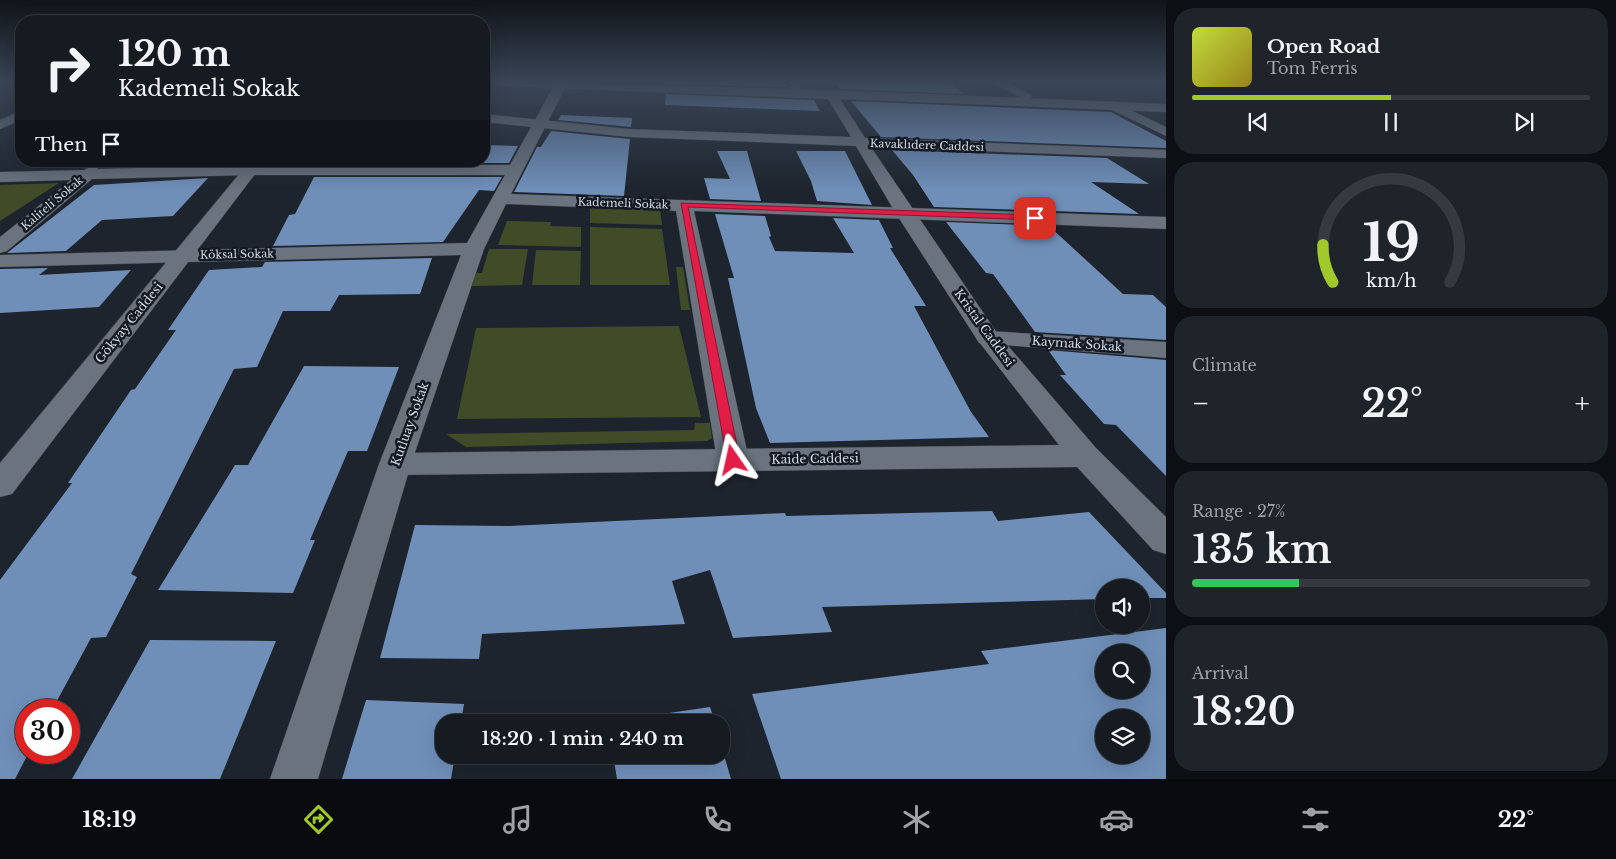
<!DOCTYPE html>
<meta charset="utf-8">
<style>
:root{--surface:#161b22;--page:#1f242a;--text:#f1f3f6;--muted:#9ea1a5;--line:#353940;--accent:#a1c92a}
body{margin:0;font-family:"Libre Baskerville",serif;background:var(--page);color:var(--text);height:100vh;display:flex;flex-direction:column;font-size:19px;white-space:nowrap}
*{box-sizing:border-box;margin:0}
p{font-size:16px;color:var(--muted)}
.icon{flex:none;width:28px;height:28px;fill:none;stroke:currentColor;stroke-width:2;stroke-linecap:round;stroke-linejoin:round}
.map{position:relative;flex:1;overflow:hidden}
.side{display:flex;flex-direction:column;gap:8px;padding:8px;background:#0c0f13;width:450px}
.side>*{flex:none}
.banner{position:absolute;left:15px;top:15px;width:475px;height:152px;border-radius:20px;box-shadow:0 5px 20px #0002,0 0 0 1px var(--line);background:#161b22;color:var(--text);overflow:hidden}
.fabs{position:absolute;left:1095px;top:579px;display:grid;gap:10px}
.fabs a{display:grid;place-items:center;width:55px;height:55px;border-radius:50%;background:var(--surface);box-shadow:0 5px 20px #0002,0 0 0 1px var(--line);font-size:25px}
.speed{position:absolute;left:15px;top:699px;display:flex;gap:10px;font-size:25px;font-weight:700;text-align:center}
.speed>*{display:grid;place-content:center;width:65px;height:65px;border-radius:50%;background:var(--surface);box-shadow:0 5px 20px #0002,0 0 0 1px var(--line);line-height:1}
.speed .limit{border:8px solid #d22;background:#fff;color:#111}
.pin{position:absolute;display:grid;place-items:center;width:42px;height:42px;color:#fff;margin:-21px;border-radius:10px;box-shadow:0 2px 8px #0006}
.me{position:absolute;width:55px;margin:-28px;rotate:349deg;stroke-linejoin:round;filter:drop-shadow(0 0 4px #0008)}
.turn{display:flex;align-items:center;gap:18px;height:105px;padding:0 20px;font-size:22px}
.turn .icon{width:65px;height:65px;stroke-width:2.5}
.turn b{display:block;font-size:35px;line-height:42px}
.then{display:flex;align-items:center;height:48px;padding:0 20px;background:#0003;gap:10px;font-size:19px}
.big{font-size:38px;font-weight:600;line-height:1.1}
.side .card{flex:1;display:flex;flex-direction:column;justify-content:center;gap:8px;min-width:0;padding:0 18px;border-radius:20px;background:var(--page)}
.side .dial{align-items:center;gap:0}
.dial svg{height:130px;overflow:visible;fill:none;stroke:var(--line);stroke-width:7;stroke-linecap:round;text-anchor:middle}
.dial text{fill:var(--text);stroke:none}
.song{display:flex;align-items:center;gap:15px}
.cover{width:60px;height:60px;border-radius:8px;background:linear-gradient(135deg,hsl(70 70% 55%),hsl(50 70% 35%))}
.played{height:5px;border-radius:2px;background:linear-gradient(90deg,var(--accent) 50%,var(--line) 50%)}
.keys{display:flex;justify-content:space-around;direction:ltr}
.heat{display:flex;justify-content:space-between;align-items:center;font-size:28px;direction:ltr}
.charge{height:8px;border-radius:4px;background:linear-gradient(90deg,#34c759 27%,var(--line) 0)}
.trip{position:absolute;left:435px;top:714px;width:295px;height:50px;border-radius:20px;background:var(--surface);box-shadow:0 5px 20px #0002,0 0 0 1px var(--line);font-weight:600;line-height:50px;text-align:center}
.menu{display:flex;height:80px;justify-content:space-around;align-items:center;background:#090b0e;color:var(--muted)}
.menu .icon{width:35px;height:35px}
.menu .active{color:var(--accent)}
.menu b{font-size:22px;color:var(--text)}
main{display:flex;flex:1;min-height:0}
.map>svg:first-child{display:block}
</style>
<main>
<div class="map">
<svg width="1166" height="779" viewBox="0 0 1166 779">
<rect width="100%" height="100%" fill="#1d242d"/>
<g fill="#404b27">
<path d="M59,183L0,221V185Z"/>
<path d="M590,208L660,210L662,225L590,223Z"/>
<path d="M507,221L551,222L550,226L581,227V247L498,245Z"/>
<path d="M590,227L662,229L670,285H590Z"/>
<path d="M489,249H528L522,285L472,286L474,273H482Z"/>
<path d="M536,250L581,251L580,285H532Z"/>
<path d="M676,267H683L690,310H681Z"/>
<path d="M679,326L701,417L457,419L476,328Z"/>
<path d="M695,423H710L712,438L707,441L466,447L446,434L694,430Z"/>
</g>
<g fill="#6f8fb9" fill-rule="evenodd">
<path d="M666,81H785L788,87L666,84Z"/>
<path d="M834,81H948L964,94L840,89Z"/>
<path d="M666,94L814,100L820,111L665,105Z"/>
<path d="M851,101L1111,112L1166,141V148L881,137Z"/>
<path d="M561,115L632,118L631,127L558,120Z"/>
<path d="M551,131L630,139L624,196L514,192L537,147H541Z"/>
<path d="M484,145L518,146L509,163H321L322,161H484Z"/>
<path d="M892,150L1107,158L1149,184L1091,182L1139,214L934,207L913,175Z"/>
<path d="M717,151H747L761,201L710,199L704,178L730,179Z"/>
<path d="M796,151H845L872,205L817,201L811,181Z"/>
<path d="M177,161H223L221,164L173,165Z"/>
<path d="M314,177H502L494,191L479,190L443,242L273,246L289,215L295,214Z"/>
<path d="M208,178L173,216L102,220L66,251L7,253L94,185Z"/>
<path d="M715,214L765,216L771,236L769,237L775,251L854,253L833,218L879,220L893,248H890L926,306H914L971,412L989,437L770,443L756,408L728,278H734Z"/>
<path d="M946,222L1049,226L1123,294L1153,295L1166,307V340L1035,332L993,274L986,273Z"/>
<path d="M432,258L420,294L339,295L330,311H283L257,367L234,369L131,574L137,577L106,637L91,638L52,710H26V752H29L15,779H0V580L72,483H68L131,390L135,389L176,330H168L209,270L262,267L265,262Z"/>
<path d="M48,268L39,275L131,270L99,307L0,313V269Z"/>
<path d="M1048,350L1166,360V476L1116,425L1104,424L1060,375H1066Z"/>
<path d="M304,366L399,367L367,451H348L310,540H315L293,593L158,590L235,465H248Z"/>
<path d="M992,511L998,521L1089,512L1166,593V598H1141V588H1104V599L822,607L832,632L733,638L710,570L672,581L685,624L482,634L479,659L380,658L415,525L509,526L785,513L786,516Z"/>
<path d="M1166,628V779H781L752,694L989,664L981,651ZM1104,652H1141V690H1104ZM1104,718H1141V755H1104Z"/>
<path d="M150,640L276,641L220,779H72Z"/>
<path d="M366,700L464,704L461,722H444V755H455L451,779H342Z"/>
<path d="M710,707L715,722H607Z"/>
<path d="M721,745L731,779H617L613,755H721Z"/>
</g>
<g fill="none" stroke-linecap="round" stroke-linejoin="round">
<g stroke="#383e46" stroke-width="1">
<g id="minor">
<path d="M563,81L567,84L511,194L1166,217V229L694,211L749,460L744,468L733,471L722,468L717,460L676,211L506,204L484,249L411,464L318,779H270L379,464L461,255L0,267V255L467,243L505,175H251L92,179L7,251L0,253V237L71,180L0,182V172L84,170L92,166L99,169L251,165H510L555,84Z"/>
<path d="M787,81H799L801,87L799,89H791Z"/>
<path d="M990,81H1005L1033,96L1027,100L1023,99Z"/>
<path d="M1112,101L1166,127V136L1108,108L1106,105Z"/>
<path d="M21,111V120L0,129V120Z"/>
<path d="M988,331L1166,342V358L979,343L976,338L979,333Z"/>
</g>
</g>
<g stroke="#383e46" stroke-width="1">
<g id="tertiary">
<path d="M484,81L831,90L1166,104V112L840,99L865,138L1166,150V158L871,147L997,333L1096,448L1166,517V554L1153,550L1077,467L395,475L384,472L379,464L384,456L395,453L1059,445L976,338L895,212L856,146L629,137L484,122V114L629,129L851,137L828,99L484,85Z"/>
<path d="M250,161H265L12,494L0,497V463Z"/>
</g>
</g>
<use href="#minor" fill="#6a737e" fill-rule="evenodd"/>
<use href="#tertiary" fill="#6a737e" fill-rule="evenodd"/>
</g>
<linearGradient id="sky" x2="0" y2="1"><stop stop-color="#101419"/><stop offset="0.43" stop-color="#3a4557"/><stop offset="1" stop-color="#3a4557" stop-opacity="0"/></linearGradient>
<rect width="1166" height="190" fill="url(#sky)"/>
<path fill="#e11d48" stroke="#92132f" d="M681,203L1035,215L1039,218L1035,220L688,207L740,460L733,465L727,460Z"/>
<g text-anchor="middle" stroke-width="5" stroke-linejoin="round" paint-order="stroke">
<g font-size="11" fill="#d5dae0" stroke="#131a24">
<text transform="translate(927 145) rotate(2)" y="4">Kavaklıdere Caddesi</text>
<text transform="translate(52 203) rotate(-40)" y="4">Kaliteli Sokak</text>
<text transform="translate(623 203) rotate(2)" y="4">Kademeli Sokak</text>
<text transform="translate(237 254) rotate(-1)" y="4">Köksal Sokak</text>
</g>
<g font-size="12" fill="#d5dae0" stroke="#131a24">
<text transform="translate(129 323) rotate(-51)" y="4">Gökyay Caddesi</text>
<text transform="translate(984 328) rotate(54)" y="4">Kristal Caddesi</text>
<text transform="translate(1077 344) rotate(4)" y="4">Kaymak Sokak</text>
<text transform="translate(410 424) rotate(-70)" y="4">Kutluay Sokak</text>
<text transform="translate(815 459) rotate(-1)" y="4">Kaide Caddesi</text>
</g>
</g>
</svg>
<div class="fabs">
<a><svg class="icon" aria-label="sound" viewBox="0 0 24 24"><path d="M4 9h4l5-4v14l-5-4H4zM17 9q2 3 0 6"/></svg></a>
<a><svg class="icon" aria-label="search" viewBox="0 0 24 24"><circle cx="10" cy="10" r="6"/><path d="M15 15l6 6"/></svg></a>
<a><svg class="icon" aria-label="layers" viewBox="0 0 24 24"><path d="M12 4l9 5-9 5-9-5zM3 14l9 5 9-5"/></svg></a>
</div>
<div class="speed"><div class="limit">30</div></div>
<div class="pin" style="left:1035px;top:218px;background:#d93025"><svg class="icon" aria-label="arrive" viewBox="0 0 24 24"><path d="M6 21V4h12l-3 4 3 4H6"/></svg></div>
<svg class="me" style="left:733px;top:460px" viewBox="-20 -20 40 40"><path d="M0-17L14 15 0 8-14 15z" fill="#e11d48" stroke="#fff" stroke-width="4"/></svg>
<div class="trip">18:20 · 1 min · 240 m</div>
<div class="banner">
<div class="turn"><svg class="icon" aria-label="right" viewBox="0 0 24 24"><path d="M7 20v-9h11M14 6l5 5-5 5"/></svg><div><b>120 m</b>Kademeli Sokak</div></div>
<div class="then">Then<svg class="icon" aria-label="arrive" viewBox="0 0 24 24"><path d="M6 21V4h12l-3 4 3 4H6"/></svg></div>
</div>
</div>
<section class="side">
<div class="card">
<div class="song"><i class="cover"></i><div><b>Open Road</b><p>Tom Ferris</p></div></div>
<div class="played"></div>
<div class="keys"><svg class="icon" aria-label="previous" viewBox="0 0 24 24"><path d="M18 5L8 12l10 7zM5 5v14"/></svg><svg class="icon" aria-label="pause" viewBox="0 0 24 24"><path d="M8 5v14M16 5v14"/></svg><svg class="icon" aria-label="next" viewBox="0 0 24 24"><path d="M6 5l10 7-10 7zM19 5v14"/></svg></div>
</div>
<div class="card dial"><svg viewBox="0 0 100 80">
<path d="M14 69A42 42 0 1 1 86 69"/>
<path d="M14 69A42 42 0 0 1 8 46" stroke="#a1c92a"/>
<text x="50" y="56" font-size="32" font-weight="700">19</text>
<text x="50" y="72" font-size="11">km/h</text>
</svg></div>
<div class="card"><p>Climate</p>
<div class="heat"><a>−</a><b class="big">22°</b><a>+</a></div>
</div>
<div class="card"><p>Range · 27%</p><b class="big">135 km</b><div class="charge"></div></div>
<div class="card"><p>Arrival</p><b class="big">18:20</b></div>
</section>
</main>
<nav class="menu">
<b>18:19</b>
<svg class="icon active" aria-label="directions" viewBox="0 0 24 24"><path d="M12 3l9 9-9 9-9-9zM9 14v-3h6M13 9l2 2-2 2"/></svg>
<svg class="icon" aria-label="music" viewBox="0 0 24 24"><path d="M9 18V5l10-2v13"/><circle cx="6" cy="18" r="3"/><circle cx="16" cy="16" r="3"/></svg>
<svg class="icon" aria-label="phone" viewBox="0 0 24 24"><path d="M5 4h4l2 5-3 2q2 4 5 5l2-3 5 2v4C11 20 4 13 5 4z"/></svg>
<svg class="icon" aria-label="climate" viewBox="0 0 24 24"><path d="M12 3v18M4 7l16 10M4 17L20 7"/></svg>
<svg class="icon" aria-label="car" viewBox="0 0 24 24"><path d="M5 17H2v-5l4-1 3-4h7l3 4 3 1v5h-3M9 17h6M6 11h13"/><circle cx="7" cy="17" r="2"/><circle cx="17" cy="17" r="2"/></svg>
<svg class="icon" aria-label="filters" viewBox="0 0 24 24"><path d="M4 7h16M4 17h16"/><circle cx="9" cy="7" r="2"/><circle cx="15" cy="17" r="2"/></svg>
<b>22°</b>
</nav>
